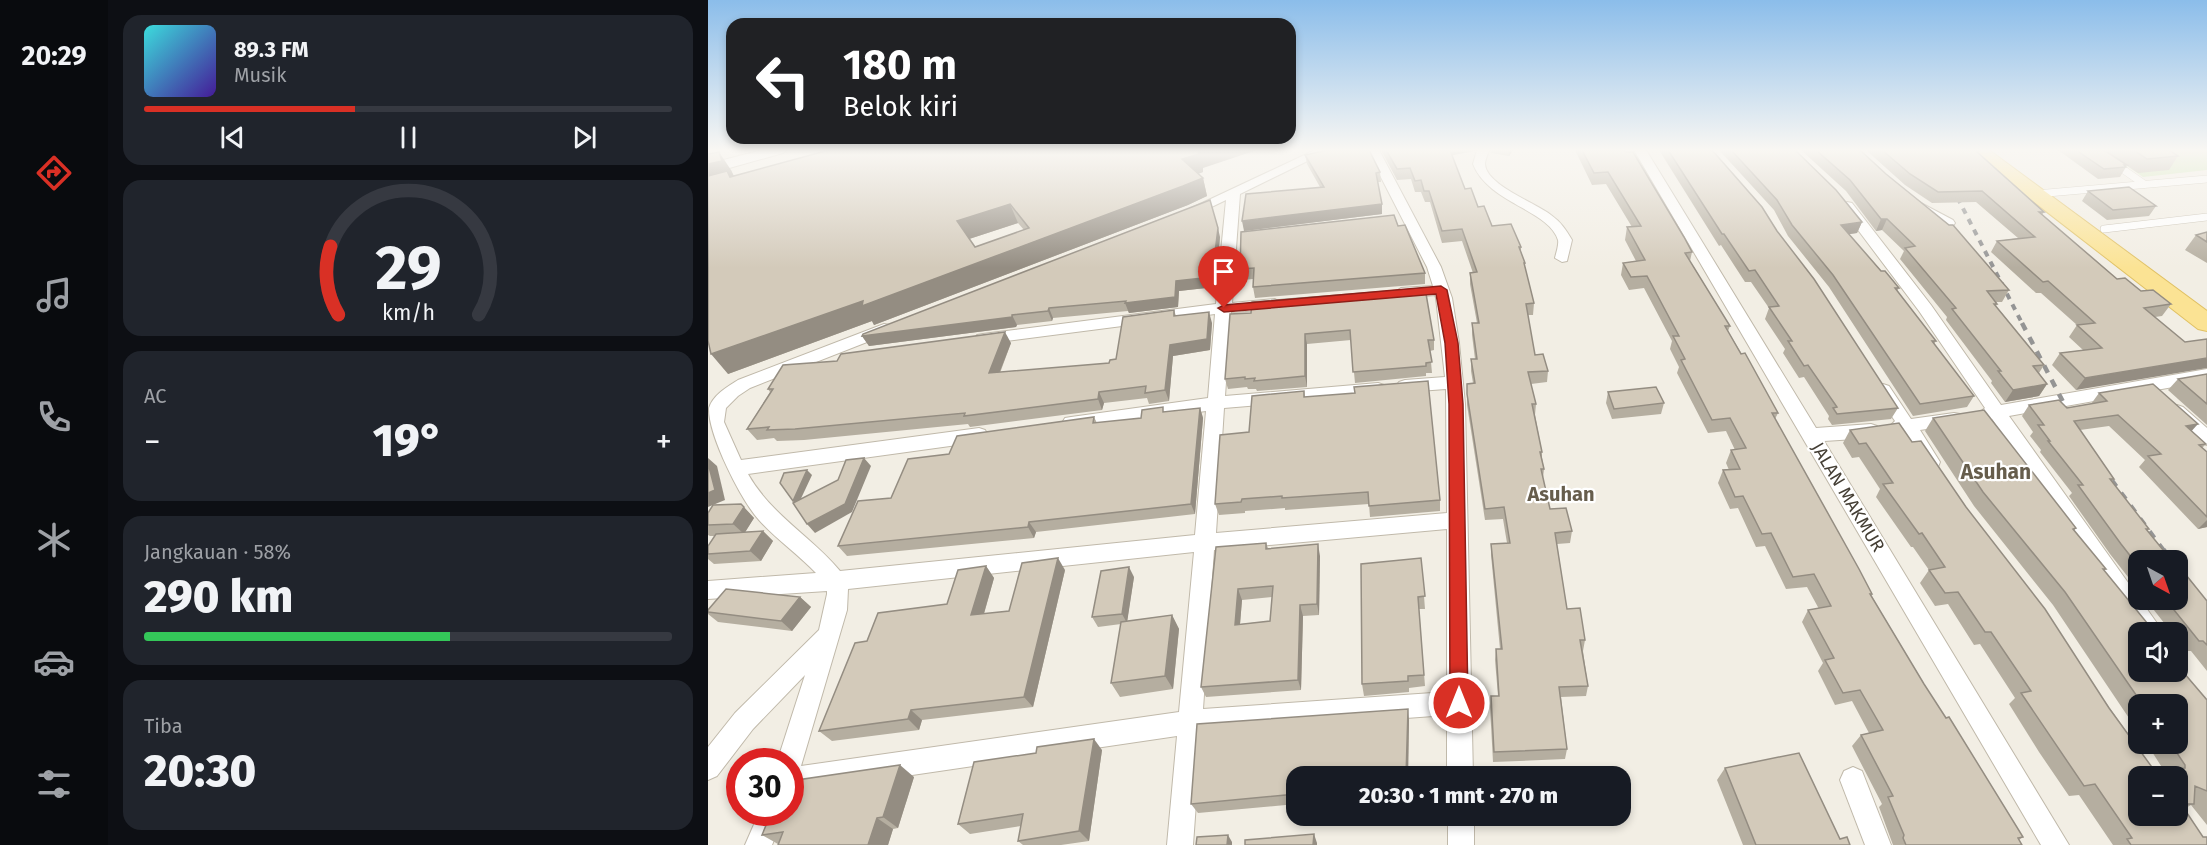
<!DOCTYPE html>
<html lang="id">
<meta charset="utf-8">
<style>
:root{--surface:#171b24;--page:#20242c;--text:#f1f3f6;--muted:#9ea1a6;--line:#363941;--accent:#d93025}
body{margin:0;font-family:"Fira Sans",sans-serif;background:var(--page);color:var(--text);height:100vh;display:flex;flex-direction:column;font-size:22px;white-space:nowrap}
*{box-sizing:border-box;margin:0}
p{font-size:20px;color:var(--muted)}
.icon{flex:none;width:33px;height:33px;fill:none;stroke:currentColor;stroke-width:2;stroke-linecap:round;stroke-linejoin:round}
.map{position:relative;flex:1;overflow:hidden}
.drawer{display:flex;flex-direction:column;gap:15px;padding:15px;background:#0d0f14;width:600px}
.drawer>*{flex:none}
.top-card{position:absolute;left:18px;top:18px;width:570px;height:126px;border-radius:18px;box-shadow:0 3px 9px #0003;background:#202124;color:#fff;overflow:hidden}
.needle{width:39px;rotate:140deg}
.controls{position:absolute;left:1420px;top:550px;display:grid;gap:12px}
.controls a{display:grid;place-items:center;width:60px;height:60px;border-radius:12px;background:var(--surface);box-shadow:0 3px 9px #0003;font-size:30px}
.speed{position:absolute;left:18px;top:748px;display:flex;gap:12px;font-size:30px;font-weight:700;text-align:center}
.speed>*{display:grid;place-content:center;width:78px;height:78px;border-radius:50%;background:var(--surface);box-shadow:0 3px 9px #0003;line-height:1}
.speed .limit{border:9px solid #d22;background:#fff;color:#111}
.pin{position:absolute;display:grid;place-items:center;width:51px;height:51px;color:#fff;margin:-62px -26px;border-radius:50% 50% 50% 0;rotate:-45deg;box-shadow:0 0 6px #0007}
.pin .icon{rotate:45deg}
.me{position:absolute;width:66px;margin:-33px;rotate:0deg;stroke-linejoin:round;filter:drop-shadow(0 0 4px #0008)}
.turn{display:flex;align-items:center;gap:21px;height:126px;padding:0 18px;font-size:27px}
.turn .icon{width:78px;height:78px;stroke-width:2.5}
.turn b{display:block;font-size:42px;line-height:51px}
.big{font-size:45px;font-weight:800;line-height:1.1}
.drawer .tile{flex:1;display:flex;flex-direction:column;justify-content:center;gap:9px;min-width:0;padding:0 21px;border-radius:18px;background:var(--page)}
.drawer .dial{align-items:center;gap:0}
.dial svg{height:156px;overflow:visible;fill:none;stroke:var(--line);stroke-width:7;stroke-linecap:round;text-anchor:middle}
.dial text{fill:var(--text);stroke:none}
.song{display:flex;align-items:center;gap:18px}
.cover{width:72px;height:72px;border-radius:9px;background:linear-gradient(135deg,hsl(180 70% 55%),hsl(260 70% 35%))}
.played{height:6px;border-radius:3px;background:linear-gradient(90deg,var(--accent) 40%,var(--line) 40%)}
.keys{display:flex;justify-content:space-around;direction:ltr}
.heat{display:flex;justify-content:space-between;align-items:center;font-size:33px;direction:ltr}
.charge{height:9px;border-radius:4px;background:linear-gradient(90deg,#34c759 58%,var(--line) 0)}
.trip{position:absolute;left:578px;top:766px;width:345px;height:60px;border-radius:18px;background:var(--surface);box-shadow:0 3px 9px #0003;font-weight:800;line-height:60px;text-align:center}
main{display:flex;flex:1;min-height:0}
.tabs{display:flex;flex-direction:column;width:108px;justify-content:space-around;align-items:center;background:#090b0e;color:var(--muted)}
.tabs .icon{width:42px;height:42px}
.tabs .current{color:var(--accent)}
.tabs b{font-size:27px;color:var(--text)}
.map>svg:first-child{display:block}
</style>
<main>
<nav class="tabs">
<b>20:29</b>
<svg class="icon current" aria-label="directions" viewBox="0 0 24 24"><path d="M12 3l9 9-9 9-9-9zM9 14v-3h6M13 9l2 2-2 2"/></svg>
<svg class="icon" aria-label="music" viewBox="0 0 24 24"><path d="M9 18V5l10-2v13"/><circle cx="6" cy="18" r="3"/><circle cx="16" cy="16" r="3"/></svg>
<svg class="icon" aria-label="phone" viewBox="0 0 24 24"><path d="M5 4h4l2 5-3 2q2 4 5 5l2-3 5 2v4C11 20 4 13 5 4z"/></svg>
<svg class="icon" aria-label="climate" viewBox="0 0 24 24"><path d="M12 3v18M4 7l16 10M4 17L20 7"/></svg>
<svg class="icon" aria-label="car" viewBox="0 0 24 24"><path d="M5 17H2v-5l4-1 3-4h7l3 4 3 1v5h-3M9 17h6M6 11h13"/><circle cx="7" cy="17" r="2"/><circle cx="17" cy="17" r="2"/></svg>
<svg class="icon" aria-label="filters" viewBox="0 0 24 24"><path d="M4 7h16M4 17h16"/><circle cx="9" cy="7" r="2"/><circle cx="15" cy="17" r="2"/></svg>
</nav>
<section class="drawer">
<div class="tile">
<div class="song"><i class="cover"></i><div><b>89.3 FM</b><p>Musik</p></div></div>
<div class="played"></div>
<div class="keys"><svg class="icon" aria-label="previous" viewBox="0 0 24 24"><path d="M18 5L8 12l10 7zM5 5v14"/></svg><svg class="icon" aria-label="pause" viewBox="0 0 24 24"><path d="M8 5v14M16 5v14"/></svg><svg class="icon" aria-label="next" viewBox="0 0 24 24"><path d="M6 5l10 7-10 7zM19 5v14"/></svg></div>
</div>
<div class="tile dial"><svg viewBox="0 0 100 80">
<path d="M14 69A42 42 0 1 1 86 69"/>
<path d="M14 69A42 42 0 0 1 10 34" stroke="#d93025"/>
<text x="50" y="56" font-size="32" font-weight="700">29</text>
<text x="50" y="72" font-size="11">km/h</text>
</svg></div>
<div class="tile"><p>AC</p>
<div class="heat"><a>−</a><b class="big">19°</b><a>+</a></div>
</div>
<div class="tile"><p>Jangkauan · 58%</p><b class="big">290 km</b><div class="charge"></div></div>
<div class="tile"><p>Tiba</p><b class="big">20:30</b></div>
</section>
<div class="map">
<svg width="1499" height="845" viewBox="0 0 1499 845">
<rect width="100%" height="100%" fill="#f2eee4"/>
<path fill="#cae5ae" d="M1396,150H1499V170L1435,177Z"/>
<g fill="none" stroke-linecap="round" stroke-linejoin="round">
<g stroke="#c0b9aa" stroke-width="8">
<g id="service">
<path d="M1387,150L1436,184"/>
<path d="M1328,194L1499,179"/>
<path d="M1396,229L1499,217"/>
</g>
</g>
<g stroke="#c0b9aa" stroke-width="2">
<g id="minor">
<path d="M607,150H622L532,194L524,303L567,299L575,304L567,309L523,312L517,396L670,383L676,385L679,389L676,393L670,395L516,408L508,533L739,513L738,389L697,392L691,390L688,386L691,382L697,380L737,377L728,298L727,295L693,298L685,293L693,288L725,286L719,267L659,150H671L733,267L744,298L751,343L757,404L765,777H739V715L493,733L485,845H459L469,736L82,793V762H69L97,675L45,729L9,776L0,780V747L27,713L111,630L119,594V591L0,599V581L108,573C90,554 68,539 51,520C33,500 0,435 1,408C5,395 19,387 30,380L176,324L182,325L184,329L182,333L42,388L30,396L18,408L16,422L33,460L271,428L277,430L280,435L277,440L271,442L40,474C63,515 103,536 132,571L487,535L498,411L363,429L357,428L354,423L357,418L363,417L500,398L507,314L275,344L269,343L267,339L269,335L275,334L508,304L518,200L487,215H477L475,212ZM739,529V692L495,709L506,550ZM486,552L471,712L93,766L139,610L140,589Z"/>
<path d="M769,150H781C780,154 777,160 777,164C778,185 828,203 843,215C853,222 858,230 864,240L859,261L854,262L847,258C848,253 851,245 850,240C841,210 780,203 765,164Z"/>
<path d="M926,150H938L1108,428L1163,424L1169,426L1172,431L1169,436L1163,438L1116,441L1361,845H1333Z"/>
<path d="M1139,202L1144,203L1223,305L1293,405L1499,369V381L1301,416L1456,633H1432L1284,419L1273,418L1270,414L1277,408L1211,311L1132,206Z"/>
<path d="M1211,202L1245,220L1247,223L1245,226H1235L1206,209L1204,206L1206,203Z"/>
<path d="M1175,384L1181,386L1203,419L1246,413L1252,414L1255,419L1252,424L1212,430L1232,462L1230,467C1212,472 1203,446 1194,433L1184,432L1181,427L1187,421L1166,390L1169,386Z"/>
<path d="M1469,405L1475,407L1499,428V445L1493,443L1463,415L1460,411L1463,407Z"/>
<path d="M1145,767L1154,771L1183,845H1157L1132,780L1136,771Z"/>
<path d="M51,813H77L64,845H37Z"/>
<rect x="740" y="816" width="26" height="29"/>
</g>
</g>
<g stroke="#c0b9aa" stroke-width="2">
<path id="tertiary" d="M54,150H78L75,153L0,174V164Z"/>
</g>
<g stroke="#e0c164" stroke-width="2">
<path id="primary" d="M1259,150H1281L1499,311V331L1490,329Z"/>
</g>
<use href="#service" stroke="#fff" stroke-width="7"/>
<use href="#minor" fill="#fff" fill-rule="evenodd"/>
<use href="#tertiary" fill="#fff" fill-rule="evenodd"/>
<use href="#primary" fill="#fbe394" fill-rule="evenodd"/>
<path stroke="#949494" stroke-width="4" stroke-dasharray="6 6" stroke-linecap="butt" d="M1244,187L1315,325"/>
<g stroke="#949494" stroke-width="4.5" stroke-dasharray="8 8" stroke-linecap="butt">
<path d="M1314,323L1365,421"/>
<path d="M1394,467L1456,551"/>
</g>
<path stroke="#949494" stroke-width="6" stroke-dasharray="10 10" stroke-linecap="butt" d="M1455,550L1463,561"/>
</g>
<g fill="#b5aea0" fill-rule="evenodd">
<path d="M673,150H768L766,151L744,155L757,189L784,226L813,247V252L817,263V269L826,303L825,315H820L827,355L840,371L839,382L823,384L828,404L827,415L834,452V458L836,469L835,478L842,509L864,531L862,543L849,544L859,609L877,640L875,651L880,686L878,696L853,697L859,749L857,759L785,762L782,707L783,696H790L787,660L788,649H792L783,555V544L799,543L795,519L777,520L759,405V384L765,383L763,371V359H767L764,335V323H769L762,284V273H765L754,241L734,243L722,202H717L713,192H707L703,179L689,180Z"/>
<path d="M782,150H805L801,156L783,153Z"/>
<path d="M867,150H916L984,252L982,261L1022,326L1020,331L1070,413L1067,419L1164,594L1163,595L1216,684L1315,837L1311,840L1314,845H1185L1171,807L1174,804L1144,746L1153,735L1161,733L1144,701L1127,705L1110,671L1115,663L1094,622L1100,610L1111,609L1099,587L1078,589L1057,546L1048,547L1030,508L1022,509L1010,483L1015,470H1021L1018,463L1023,450H1027L1018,431L1000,433L969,373L971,367L962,349L964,341L936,288L921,290L913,275L915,263L928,261L917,240L919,227H924L898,184L884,185Z"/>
<path d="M951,150H1004L1069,231L1190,408L1183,419L1124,425L1120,419L1121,416L1096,377L1091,378L1075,353L1077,349L1057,319L1061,308L1043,282H1037L1013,245L1011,246Z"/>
<path d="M1011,150H1087L1154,222L1149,233L1141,234L1173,271L1191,288L1189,291L1228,341L1226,344L1266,396L1259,407L1205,416L1121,287L1080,236L1066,210Z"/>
<path d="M1093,150H1152L1301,290L1294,302H1288L1289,304L1288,306L1336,365L1331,373L1339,384L1331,396L1297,402L1283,383L1284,381L1238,320L1239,317L1192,259L1196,251L1174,230L1168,231L1138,191Z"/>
<path d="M1158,150H1270L1272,151L1270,154L1336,212L1334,215L1409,279L1433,291L1463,304L1454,316L1447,317L1368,390L1344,365L1352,353L1375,350L1361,337L1369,325L1333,293H1328L1283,252L1289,241L1310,238L1268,202L1224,203L1197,185Z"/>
<path d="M1350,150H1461L1470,156L1461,170L1430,173L1418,165V167L1412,177L1390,179Z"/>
<path d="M597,155L672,172L673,182H670L674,214L536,231L612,187L599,164Z"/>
<path d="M495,168V172L490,174L495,178L499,196L480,205L166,325L164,321L20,374L23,170L26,176ZM310,223L316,230L267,247L261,239Z"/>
<path d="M1380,191L1448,206L1441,216L1399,220L1374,201Z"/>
<path d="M690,226L717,273V284L547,298L545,287V279L534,280L532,269Z"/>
<path d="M1499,232V263L1477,250L1488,235Z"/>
<path d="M512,237L507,287L471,291L470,307L421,313L420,311L345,318L344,321L309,325L308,327L161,346L154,336Z"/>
<path d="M466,310L468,316L504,323L502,350L465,356L461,401L441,404L439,398L396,403L394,410L262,427L260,424L96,440L69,441L66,438L49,440L39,429L62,392L60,389L129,361L303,343L292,373L401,363L408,359Z"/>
<path d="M543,313L726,340V350L722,351L724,373H718V376L647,383L643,340L599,344V387L549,391L548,389H540L539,387L520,389L517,379Z"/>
<path d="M1499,374V425L1460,390L1470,379Z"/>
<path d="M596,391L597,397L732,500V511L662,517L661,504L577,510V508L537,511V513L511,515L507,504L541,432Z"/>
<path d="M900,392L956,403L953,414L904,419L898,403Z"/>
<path d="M1391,393L1484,431L1498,444L1494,448L1499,452V527L1490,529L1431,467L1437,460L1401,426L1372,430L1406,479L1404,481L1441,529L1439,531L1431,561V591L1402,554L1361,496L1364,493L1332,452L1333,450L1322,436L1325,432L1314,416L1321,405L1359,408L1383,404Z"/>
<path d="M492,408L495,418L487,514L328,532L326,538L139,556L130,546L183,498L241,454L386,417L389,423L433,418L457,412Z"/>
<path d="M1225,418L1368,528L1366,531L1398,569L1396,571L1444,629L1441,632L1499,700V825L1483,805L1476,809L1499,845H1405L1371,795L1361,796L1331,752L1301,704L1307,698L1272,644L1266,645L1240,604L1227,606L1212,583L1221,570L1205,547H1203L1168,497L1172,489L1151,457L1144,458L1135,443L1142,430L1204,442L1258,507L1446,770L1455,769L1439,744H1470V705H1431V733L1345,605L1266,506L1217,431Z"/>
<path d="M33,504L46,518L37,532L55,531L65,541L53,561L6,564L0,559V546L7,536H2L0,535V513Z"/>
<path d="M558,543L560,548L612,556L611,615L595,616L593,690L498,697L493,687L508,547ZM564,597L562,621L532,624L534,600Z"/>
<path d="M713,558L717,609H711L717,686L701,688V692L656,696L654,684Z"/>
<path d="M278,566L286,578L276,614L301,611L357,570L325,707L214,720L211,730L124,741L111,731L159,641L239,604Z"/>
<path d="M426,577L419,621L464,615L471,629L465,689L412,697L403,683L413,624L390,627L384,617Z"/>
<path d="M92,597L103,607L84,631L10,622L0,614V610Z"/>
<path d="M1438,600L1499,601V671L1483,651H1478L1470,641V633H1464Z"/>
<path d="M701,720L700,777H588V804L490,813L483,804Z"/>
<path d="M394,750L381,841L353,845H315L310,841L313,826L262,834L250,824Z"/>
<path d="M1017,768L1132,839L1142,845H1035L1009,780Z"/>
<path d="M206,777L190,828L185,829L180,845H70V844L54,835Z"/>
</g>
<g fill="#948d82">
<path d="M490,150H549L495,168V172L478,178L474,159Z"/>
<path d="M740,150H768L766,151L740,156Z"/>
<path d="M801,150H805L801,156Z"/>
<path d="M11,152L23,170L27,179L0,186V164Z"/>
<path d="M495,178L499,196L480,205L166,325L164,321L20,374L3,354Z"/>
<path d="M302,204L310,223L258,240L249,221Z"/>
<path d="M674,204V214L536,231L534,221Z"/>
<path d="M1173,219H1179L1174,230L1168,231Z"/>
<path d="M1154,222L1149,233L1129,236L1133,225Z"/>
<path d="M510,228L512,237L507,287L471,291L470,307L421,313L417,303L468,281Z"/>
<path d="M341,308L345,318L344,321L340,311Z"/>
<path d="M501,312L504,323L502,350L465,356L461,401L457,390L462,345Z"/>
<path d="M304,315L309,325L308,327L161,346L154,336Z"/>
<path d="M297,332L303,343L287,384L281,373Z"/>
<path d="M597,334L599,344V387L597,376Z"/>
<path d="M1499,358V368L1368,390L1377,378Z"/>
<path d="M1339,384L1331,396L1297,402L1305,390Z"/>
<path d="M391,392L396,403L394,410L390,399Z"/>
<path d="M492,408L495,418L487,514L483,504Z"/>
<path d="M1490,424L1480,435L1478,426Z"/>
<path d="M0,458L9,466L17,500L0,507Z"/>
<path d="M156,458L163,466L144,512L107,533L99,524Z"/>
<path d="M99,470L104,475L89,507L85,501Z"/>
<path d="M33,504L46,518L36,534L25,524Z"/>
<path d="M1499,520V527L1490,529Z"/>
<path d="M321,522L328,532L326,538L320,527Z"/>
<path d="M55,531L65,541L53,561L42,551Z"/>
<path d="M610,544L612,556L611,615L609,604Z"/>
<path d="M350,558L357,570L325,707L316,697Z"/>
<path d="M278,566L286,578L272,627L263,615Z"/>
<path d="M421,567L426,577L419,623L414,614Z"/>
<path d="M530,589L534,600L531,636L527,625Z"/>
<path d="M92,597L103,607L84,631L73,621Z"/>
<path d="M592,605L595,616L593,690L590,680Z"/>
<path d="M464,615L471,629L465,689L457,676Z"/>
<path d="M700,709L701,720L700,777H698Z"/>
<path d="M203,710L214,720L211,730L200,719Z"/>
<path d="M386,739L394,750L381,841L371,831Z"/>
<path d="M192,765L206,777L190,828L175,817Z"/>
<path d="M169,818L185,829L180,845H160Z"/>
<path d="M606,834L609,843V845H605Z"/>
<path d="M520,835L524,842V845H519Z"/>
</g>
<g fill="#d3caba" stroke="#948d82" stroke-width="1.5" fill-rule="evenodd">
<path d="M121,150H492H490L491,154L474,159L495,178L475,186L154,306L155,301L3,354L0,341V176L19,171L22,177ZM302,204L321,228L267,247L249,221Z"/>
<path d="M620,150H661L672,172L668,173L674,204L534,221L538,194L616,187L597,155Z"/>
<path d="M678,150H742L757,189L763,188L770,207L776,206L784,226L803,224L813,247H811L817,263H816L826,303L818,304L827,355L835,354L840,371L820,372L828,404H824L834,452H832L836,469H833L842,509L858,508L864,531L847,533L859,609L872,608L877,640H872L880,686L851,687L859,749L786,752L783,696H791L788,649H794L783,544L802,543L796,507L777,509L759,394V384L767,383L763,359H769L764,323H771L762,273L769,272L754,229L734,231L721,191H716L713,180L707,181L702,168L689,169Z"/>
<path d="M874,150H916L918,152H925L976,237L984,252L977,253L1022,326H1017L1033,354L1037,353L1070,413H1064L1151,569L1164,594H1162L1216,684L1238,718L1241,717L1315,837L1310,838L1314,845H1198L1195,838L1196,835L1180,797L1185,796L1153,735L1175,730L1152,690L1135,693L1117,660L1126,658L1100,610L1123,606L1106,574L1085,577L1063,533L1054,534L1035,496L1027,497L1015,470L1032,469L1023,450L1038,448L1022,418L1004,420L973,360L977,359L965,336H971L939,276L923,277L915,263L937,260L919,227L933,226L900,172L886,173Z"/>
<path d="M960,150H1004L1054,207L1069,231L1106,279L1190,408L1129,414L1125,408L1129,407L1100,365L1096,366L1080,341H1084L1061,307L1071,306L1047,270L1041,271L1016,234H1014Z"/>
<path d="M1023,150H1087L1128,190L1154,222L1133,225L1173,271H1177L1191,288H1187L1228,341H1224L1266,396L1212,404L1125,275L1084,225L1069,200Z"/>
<path d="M1108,150H1152L1178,174L1241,225H1245L1301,290L1279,291L1289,304H1286L1336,365L1325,366L1339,384L1305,390L1290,371H1293L1244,309L1248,308L1197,248L1207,246L1179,219H1173L1142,180Z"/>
<path d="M1174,150H1270L1272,151H1268L1336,212H1331L1409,279L1417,278L1433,291L1445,290L1463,304L1436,308L1477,342L1499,339V358L1377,378L1352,353L1394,348L1369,325L1387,323L1340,281L1335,282L1289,241L1327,237L1274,191L1230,192L1202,174Z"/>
<path d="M1368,150H1396L1419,165H1416L1418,167L1396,169Z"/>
<path d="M1426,150H1461L1470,156L1439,159Z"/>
<path d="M11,152L14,161L0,164V154Z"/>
<path d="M1421,187L1448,206L1405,210L1380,191Z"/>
<path d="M502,200L510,228L504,277L468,281L467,297L417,303L418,301L341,308L340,311L304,315V317L154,336L155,334Z"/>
<path d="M686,215L690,226L697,225L717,273L545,287L546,268L532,269L533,232Z"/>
<path d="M1499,232V242L1488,235Z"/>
<path d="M717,288L726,340H720L724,362L718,363V366L645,372L642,330L597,334V376L546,381L547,378L537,379V377L517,379L522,314L543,313L544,302Z"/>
<path d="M466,310V316L501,312L499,339L462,345L457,390L437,393L438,386L391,392L390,399L256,416L257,413L87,429L59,430L61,427L39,429L65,389H60L75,365L129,361L133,354L297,332L281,373L401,363L402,360L408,359L415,317Z"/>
<path d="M1499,374V404L1470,379Z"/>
<path d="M720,381L732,500L661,506L660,492L574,498V496L534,499L533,502L507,504L512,435L541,432L544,396L596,391V397L647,393L646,387Z"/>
<path d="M1445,384L1490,424L1478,426L1498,444L1491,445L1499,452V517L1440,456L1453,454L1410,415L1366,421L1406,479H1402L1441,529H1438L1464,561H1431V567L1413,544L1370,485H1375L1340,441H1342L1330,425H1336L1321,405L1351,400L1359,408L1399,401L1391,393Z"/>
<path d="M948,387L956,403L906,409L900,392Z"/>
<path d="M455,407V412L492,408L483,504L321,522L320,527L130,546L150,501L183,498L200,459L241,454L249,436L386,417L385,423L433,418L434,410Z"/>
<path d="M1276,410L1368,528L1365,529L1398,569H1395L1444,629L1439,630L1442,633H1431V672H1470V666L1499,700V791L1487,786L1486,804H1477L1475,807L1495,837H1499V845H1423L1419,839L1424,838L1387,784L1376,786L1313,693L1323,691L1283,632H1277L1250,592L1237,593L1221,570L1237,567L1214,533L1211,534L1175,484L1185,483L1158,443L1151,444L1142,430L1191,423L1204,442L1213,441L1258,507L1337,609L1401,708L1446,770L1477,768V765L1463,744H1470V705H1435L1357,592L1275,492L1225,418ZM1431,777H1470V816H1431Z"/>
<path d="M156,458L137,504L99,524L85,503L130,480L138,460Z"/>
<path d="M0,463L7,490L0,493Z"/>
<path d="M99,470L85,501L72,483L76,473Z"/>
<path d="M33,504L36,507L25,524L0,525V513L5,505Z"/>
<path d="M55,531L42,551L0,554V546L8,534Z"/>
<path d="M558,543V549L610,544L609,604L592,605L590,680L493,687L508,547ZM565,586L562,621L527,625L530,589Z"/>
<path d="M350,558L316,697L203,710L200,719L111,731L147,643L159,641L170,613L239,604L250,570L278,566L263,615L301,611L314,563Z"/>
<path d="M713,558L717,596L710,597L716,675L700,676V681L654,684L653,564Z"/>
<path d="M1470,565L1499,601V645L1495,641H1491L1458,600H1470Z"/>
<path d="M421,567L414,614L384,617L393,571Z"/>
<path d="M18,589L92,597L73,621L0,612V610Z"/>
<path d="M464,615L457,676L403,683L413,622Z"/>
<path d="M700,709L698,777H588V794L483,804L489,724Z"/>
<path d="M386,739L371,831L310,841L315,814L250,824L266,762L328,753L329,747Z"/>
<path d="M1091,753L1132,839L1139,837L1142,845H1048L1017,768Z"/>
<path d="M192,765L175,817L169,818L160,845H70L75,832L54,835L63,813H82V781Z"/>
<path d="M606,834L605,845H537V840Z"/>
<path d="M520,835L519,845H488L489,837Z"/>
</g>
<linearGradient id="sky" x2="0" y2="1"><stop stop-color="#8bbdea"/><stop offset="0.56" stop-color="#f9f7f3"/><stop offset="1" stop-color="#f9f7f3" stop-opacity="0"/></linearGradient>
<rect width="1499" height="268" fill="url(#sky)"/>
<path fill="#d93025" stroke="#8d1f18" stroke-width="1.5" d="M733,286L739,290L750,343L755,404L760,703L757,709L751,712L744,709L742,703L741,404L737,343L728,294L516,312L510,308L516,305Z"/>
<g text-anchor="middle" stroke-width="4.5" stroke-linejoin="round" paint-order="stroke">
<g font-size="18" fill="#443e34" stroke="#fff">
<text transform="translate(1140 497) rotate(59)" y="6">JALAN MAKMUR</text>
</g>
<g font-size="20" font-weight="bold" fill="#665d4c" stroke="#fff">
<text x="853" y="501">Asuhan</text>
</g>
<g font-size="21" font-weight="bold" fill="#665d4c" stroke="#fff">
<text x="1288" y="479">Asuhan</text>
</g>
</g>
</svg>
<div class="controls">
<a><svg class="needle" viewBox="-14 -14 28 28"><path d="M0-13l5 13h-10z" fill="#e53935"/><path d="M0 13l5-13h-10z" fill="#9ea1a6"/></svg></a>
<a><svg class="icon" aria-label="sound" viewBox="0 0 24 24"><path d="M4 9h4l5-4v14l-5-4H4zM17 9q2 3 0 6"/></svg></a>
<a>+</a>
<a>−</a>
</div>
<div class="speed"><div class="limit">30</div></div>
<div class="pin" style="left:516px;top:308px;background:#d93025"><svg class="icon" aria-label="arrive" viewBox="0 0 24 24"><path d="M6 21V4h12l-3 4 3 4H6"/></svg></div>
<svg class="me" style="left:751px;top:703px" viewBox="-20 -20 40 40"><circle r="17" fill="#d93025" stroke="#fff" stroke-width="3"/><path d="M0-11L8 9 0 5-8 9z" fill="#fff"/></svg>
<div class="trip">20:30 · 1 mnt · 270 m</div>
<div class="top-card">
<div class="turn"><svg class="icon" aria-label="left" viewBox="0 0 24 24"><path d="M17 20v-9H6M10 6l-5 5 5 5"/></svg><div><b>180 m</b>Belok kiri</div></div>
</div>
</div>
</main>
